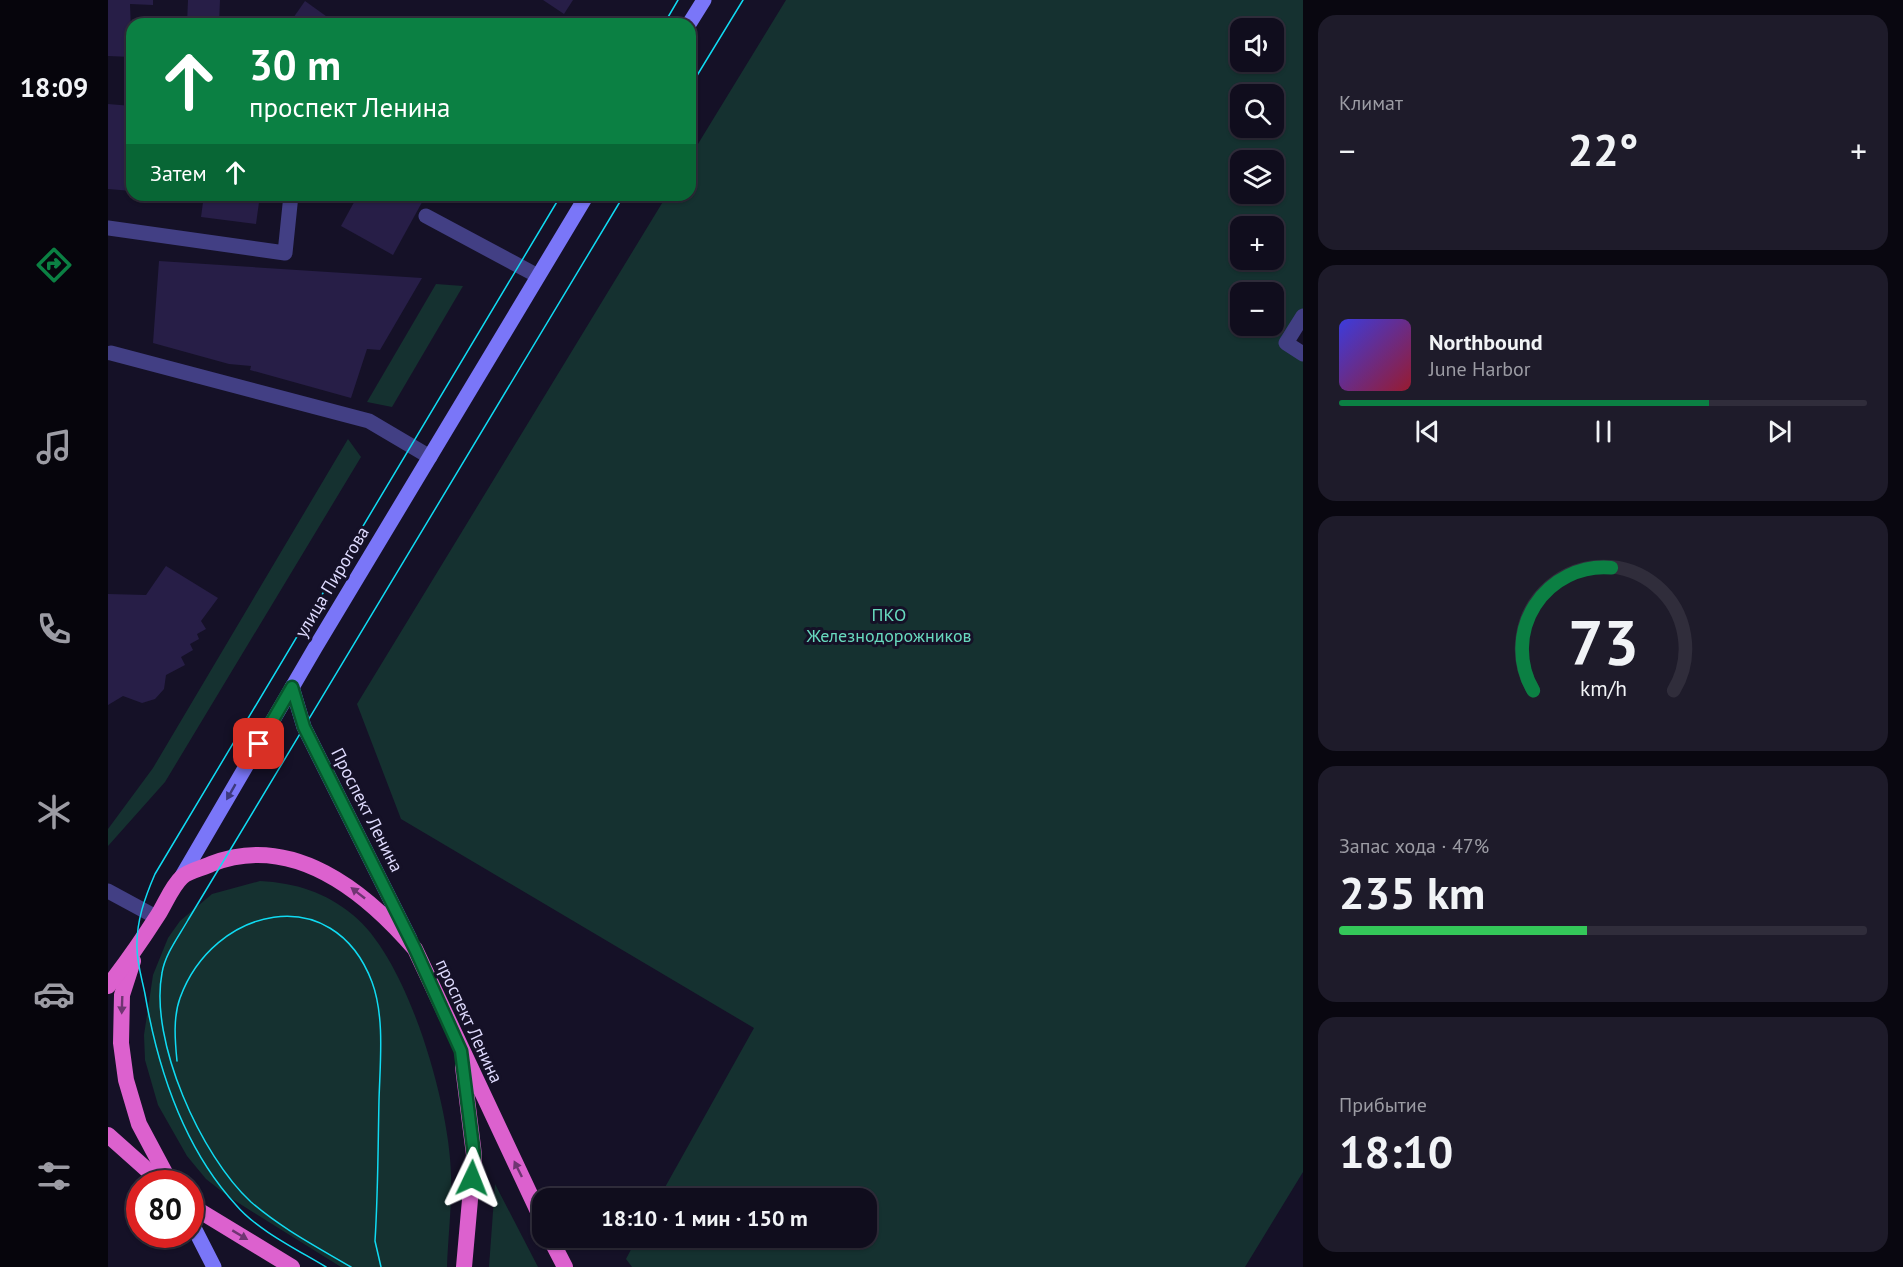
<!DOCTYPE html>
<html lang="ru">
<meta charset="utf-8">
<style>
:root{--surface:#100d1d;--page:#1e1b2a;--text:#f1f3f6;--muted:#9c9ca4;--line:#302d3b;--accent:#0b8043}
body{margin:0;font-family:"PT Sans",sans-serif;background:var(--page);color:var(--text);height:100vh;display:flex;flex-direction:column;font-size:22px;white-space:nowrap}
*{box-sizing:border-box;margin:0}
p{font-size:20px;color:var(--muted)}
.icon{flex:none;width:33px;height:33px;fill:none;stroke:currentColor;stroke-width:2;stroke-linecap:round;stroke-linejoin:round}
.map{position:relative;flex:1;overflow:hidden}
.details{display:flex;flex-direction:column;gap:15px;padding:15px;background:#090710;width:600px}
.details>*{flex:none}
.hud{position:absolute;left:18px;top:18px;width:570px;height:183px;border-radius:18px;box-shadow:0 2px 4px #0004,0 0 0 2px var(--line);background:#0b8043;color:#fff;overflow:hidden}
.buttons{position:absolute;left:1122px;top:18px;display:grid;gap:12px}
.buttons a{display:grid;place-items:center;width:54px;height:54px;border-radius:12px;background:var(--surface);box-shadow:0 2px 4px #0004,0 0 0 2px var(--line);font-size:30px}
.speed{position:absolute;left:18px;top:1170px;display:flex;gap:12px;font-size:30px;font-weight:700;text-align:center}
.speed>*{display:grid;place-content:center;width:78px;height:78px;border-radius:50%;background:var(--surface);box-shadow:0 2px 4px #0004,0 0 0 2px var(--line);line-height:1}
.speed .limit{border:9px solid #d22;background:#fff;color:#111}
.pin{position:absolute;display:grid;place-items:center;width:51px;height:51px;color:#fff;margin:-26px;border-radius:12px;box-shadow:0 3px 9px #0006}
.me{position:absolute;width:66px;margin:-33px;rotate:2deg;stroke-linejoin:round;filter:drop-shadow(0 0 4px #0008)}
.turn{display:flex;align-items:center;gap:21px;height:126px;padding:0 24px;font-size:27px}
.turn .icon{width:78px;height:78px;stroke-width:2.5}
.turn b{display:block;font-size:42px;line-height:51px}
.then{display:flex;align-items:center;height:57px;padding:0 24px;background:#0003;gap:12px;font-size:22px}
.big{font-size:45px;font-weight:800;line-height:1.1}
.details .tile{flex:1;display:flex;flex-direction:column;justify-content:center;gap:9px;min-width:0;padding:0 21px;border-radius:18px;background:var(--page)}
.details .dial{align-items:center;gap:0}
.dial svg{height:156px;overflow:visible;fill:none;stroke:var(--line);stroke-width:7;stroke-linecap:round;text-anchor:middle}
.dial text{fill:var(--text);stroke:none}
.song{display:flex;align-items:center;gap:18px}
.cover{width:72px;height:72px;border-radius:9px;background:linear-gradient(135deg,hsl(240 70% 55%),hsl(350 70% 35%))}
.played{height:6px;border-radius:3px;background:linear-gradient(90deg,var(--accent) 70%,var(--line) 70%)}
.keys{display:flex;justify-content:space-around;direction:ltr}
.heat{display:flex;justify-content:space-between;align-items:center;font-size:33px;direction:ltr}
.charge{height:9px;border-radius:4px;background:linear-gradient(90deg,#34c759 47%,var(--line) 0)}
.trip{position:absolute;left:424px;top:1188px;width:345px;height:60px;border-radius:18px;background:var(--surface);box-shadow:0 2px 4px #0004,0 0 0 2px var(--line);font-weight:800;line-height:60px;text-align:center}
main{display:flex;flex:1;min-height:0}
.tab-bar{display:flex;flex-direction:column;width:108px;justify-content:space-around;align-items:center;background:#06050c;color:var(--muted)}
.tab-bar .icon{width:42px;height:42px}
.tab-bar .active{color:var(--accent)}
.tab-bar b{font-size:27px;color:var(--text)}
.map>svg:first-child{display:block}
</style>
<main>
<nav class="tab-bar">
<b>18:09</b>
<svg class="icon active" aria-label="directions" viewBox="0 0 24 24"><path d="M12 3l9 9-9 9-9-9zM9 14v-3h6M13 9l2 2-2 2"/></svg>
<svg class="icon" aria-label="music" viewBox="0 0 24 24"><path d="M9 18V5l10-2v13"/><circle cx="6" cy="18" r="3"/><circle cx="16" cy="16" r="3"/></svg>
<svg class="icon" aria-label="phone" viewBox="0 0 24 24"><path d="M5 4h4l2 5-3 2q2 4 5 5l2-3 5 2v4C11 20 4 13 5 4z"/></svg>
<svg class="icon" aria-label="climate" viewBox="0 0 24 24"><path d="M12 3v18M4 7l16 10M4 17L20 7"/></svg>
<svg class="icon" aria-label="car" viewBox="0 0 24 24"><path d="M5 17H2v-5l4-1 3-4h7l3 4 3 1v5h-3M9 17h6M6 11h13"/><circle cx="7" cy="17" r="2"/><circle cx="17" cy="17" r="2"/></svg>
<svg class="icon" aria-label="filters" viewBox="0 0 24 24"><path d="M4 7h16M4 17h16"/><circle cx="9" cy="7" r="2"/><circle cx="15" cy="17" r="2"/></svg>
</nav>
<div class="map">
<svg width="1195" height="1267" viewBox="0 0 1195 1267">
<rect width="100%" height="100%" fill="#151127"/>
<g fill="#153130" fill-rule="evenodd">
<path d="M678,0H1195V316L1178,343L1195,354V1172L1137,1267H524L518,1259L529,1238H759V1198H551L646,1028L293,819L249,704L559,195H582V157ZM1132,28H1166V62H1132ZM1132,94H1166V128H1132ZM1132,160H1166V194H1132ZM1132,226H1166V260H1132ZM1132,292H1166V326H1132Z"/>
<path d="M328,284L355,286L284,407L259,402Z"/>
<path d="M240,439L253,457L57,782L0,846V829L45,768Z"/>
<path d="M152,881C188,883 217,892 245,915C300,959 342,1106 343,1175C344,1206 340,1237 339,1267H233L121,1197L98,1179L79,1156L50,1105L37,1060L36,1035L45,975L60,938L72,921L104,894Z"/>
<path d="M387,1184L430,1267H381Z"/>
</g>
<g fill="#271e47">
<path d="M0,0H45V5L22,4L24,57L0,56Z"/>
<path d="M80,0H112L111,24H79Z"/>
<path d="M435,0H465L456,14Z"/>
<path d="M197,1L229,24H181Z"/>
<path d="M0,104L24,106V191L0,189Z"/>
<path d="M96,195H152L148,224L93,217Z"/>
<path d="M250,195H318L285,255L233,226Z"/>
<path d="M51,261L314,278L272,350L259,349L243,398L142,370L143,366L121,364L45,343Z"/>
<path d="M58,566L110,598L93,621L98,629L89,634L91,639L82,644L85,650L73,657L77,665L58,675L56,689L47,699L34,703L15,696L0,705V594L38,595Z"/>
</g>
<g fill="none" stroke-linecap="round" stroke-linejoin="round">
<g stroke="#423f84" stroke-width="15">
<path d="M318,216L430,276"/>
<path d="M0,228L177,253L183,195"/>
<path d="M3,353L261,421L322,457"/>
<path d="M0,891L48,917"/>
</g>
<path stroke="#423f84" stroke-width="15" d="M1195,316L1178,343L1195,354"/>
<g stroke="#7a76f8" stroke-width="15">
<path d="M581,24L596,0"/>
<path d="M184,687L196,727L302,939"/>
<path d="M74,876L207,648L479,195"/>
<path d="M82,1220L106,1267"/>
</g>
<g stroke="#dc61ce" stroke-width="16">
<path d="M25,961L14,995L13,1043L18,1080L31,1124L63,1184"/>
<path d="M0,986C18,963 34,940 50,915C57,904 64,886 74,877C80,871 95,868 103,864C184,832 257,891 307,949L435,1222"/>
<path d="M355,1067L366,1155L356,1267"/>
<path d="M0,1135L55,1184"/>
<path d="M82,1205L184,1267"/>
<path d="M442,1238L457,1267"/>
</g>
<g stroke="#10dbf2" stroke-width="1.5">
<path d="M556,24L570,0"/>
<path d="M582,87L635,0"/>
<path d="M69,1061C67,1041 65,1017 72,998C105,907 225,879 264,982C277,1017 272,1063 271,1100C270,1147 270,1194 267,1241L273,1267"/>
<path d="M218,1267C190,1250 149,1230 128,1205C75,1147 50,1070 37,994C34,979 29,963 29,948C28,922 37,897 47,874L453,195"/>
<path d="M243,1267C209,1247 173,1228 143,1202C93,1156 41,1041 54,973C57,954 71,936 80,920L516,195"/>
</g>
</g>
<defs><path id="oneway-solid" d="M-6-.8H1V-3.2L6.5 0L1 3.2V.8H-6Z" transform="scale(1.5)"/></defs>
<use fill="#3d397b" href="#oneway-solid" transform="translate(123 792) rotate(120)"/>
<g fill="#6f3572">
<use href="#oneway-solid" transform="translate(250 893) rotate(-142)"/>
<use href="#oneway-solid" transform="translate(14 1005) rotate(92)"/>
<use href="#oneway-solid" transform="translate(410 1169) rotate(-116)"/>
<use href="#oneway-solid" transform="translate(132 1235) rotate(31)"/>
</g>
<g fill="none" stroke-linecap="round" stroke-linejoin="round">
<g stroke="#07532c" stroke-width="15">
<path id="route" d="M151,744L184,687L196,727L307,949L353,1051L366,1155L364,1178"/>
</g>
<use href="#route" stroke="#0b8043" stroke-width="10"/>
</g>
<g text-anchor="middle" stroke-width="6" stroke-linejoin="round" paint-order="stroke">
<g font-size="18" fill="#dedafd" stroke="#151127">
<text transform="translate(224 582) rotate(-59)" y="6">улица Пирогова</text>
<text transform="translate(259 810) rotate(63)" y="6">Проспект Ленина</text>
<text transform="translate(361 1021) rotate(65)" y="6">проспект Ленина</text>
</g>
<g font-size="18" fill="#68dabe" stroke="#151127">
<text x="781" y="621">ПКО<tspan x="781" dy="21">Железнодорожников</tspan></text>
</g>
</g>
</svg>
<div class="buttons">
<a><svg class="icon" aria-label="sound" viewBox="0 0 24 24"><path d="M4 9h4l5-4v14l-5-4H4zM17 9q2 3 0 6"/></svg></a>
<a><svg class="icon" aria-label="search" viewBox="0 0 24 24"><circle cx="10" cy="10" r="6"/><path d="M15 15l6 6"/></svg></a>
<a><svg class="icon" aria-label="layers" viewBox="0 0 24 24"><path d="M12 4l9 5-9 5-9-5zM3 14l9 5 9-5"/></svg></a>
<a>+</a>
<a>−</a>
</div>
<div class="speed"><div class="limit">80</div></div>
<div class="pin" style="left:151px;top:744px;background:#d93025"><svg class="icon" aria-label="arrive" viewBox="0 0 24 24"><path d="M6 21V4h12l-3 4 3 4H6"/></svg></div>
<svg class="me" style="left:364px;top:1178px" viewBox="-20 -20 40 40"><path d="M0-17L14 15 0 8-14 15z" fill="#0b8043" stroke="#fff" stroke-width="4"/></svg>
<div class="trip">18:10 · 1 мин · 150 m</div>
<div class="hud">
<div class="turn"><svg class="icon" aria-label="ahead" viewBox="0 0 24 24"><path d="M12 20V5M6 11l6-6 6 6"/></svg><div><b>30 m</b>проспект Ленина</div></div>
<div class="then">Затем<svg class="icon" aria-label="ahead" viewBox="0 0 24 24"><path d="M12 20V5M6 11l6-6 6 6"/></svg></div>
</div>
</div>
<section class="details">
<div class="tile"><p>Климат</p>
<div class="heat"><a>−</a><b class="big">22°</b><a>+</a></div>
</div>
<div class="tile">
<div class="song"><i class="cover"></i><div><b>Northbound</b><p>June Harbor</p></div></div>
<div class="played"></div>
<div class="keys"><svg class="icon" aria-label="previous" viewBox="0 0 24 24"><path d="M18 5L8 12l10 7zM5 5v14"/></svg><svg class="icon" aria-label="pause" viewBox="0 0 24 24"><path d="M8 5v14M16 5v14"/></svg><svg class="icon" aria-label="next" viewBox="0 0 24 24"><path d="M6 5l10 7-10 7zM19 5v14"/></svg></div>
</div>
<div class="tile dial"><svg viewBox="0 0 100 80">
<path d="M14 69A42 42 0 1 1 86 69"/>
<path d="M14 69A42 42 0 0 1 54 6" stroke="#0b8043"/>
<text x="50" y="56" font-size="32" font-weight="700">73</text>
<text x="50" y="72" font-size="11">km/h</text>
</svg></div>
<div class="tile"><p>Запас хода · 47%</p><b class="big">235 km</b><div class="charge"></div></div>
<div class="tile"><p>Прибытие</p><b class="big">18:10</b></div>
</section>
</main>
